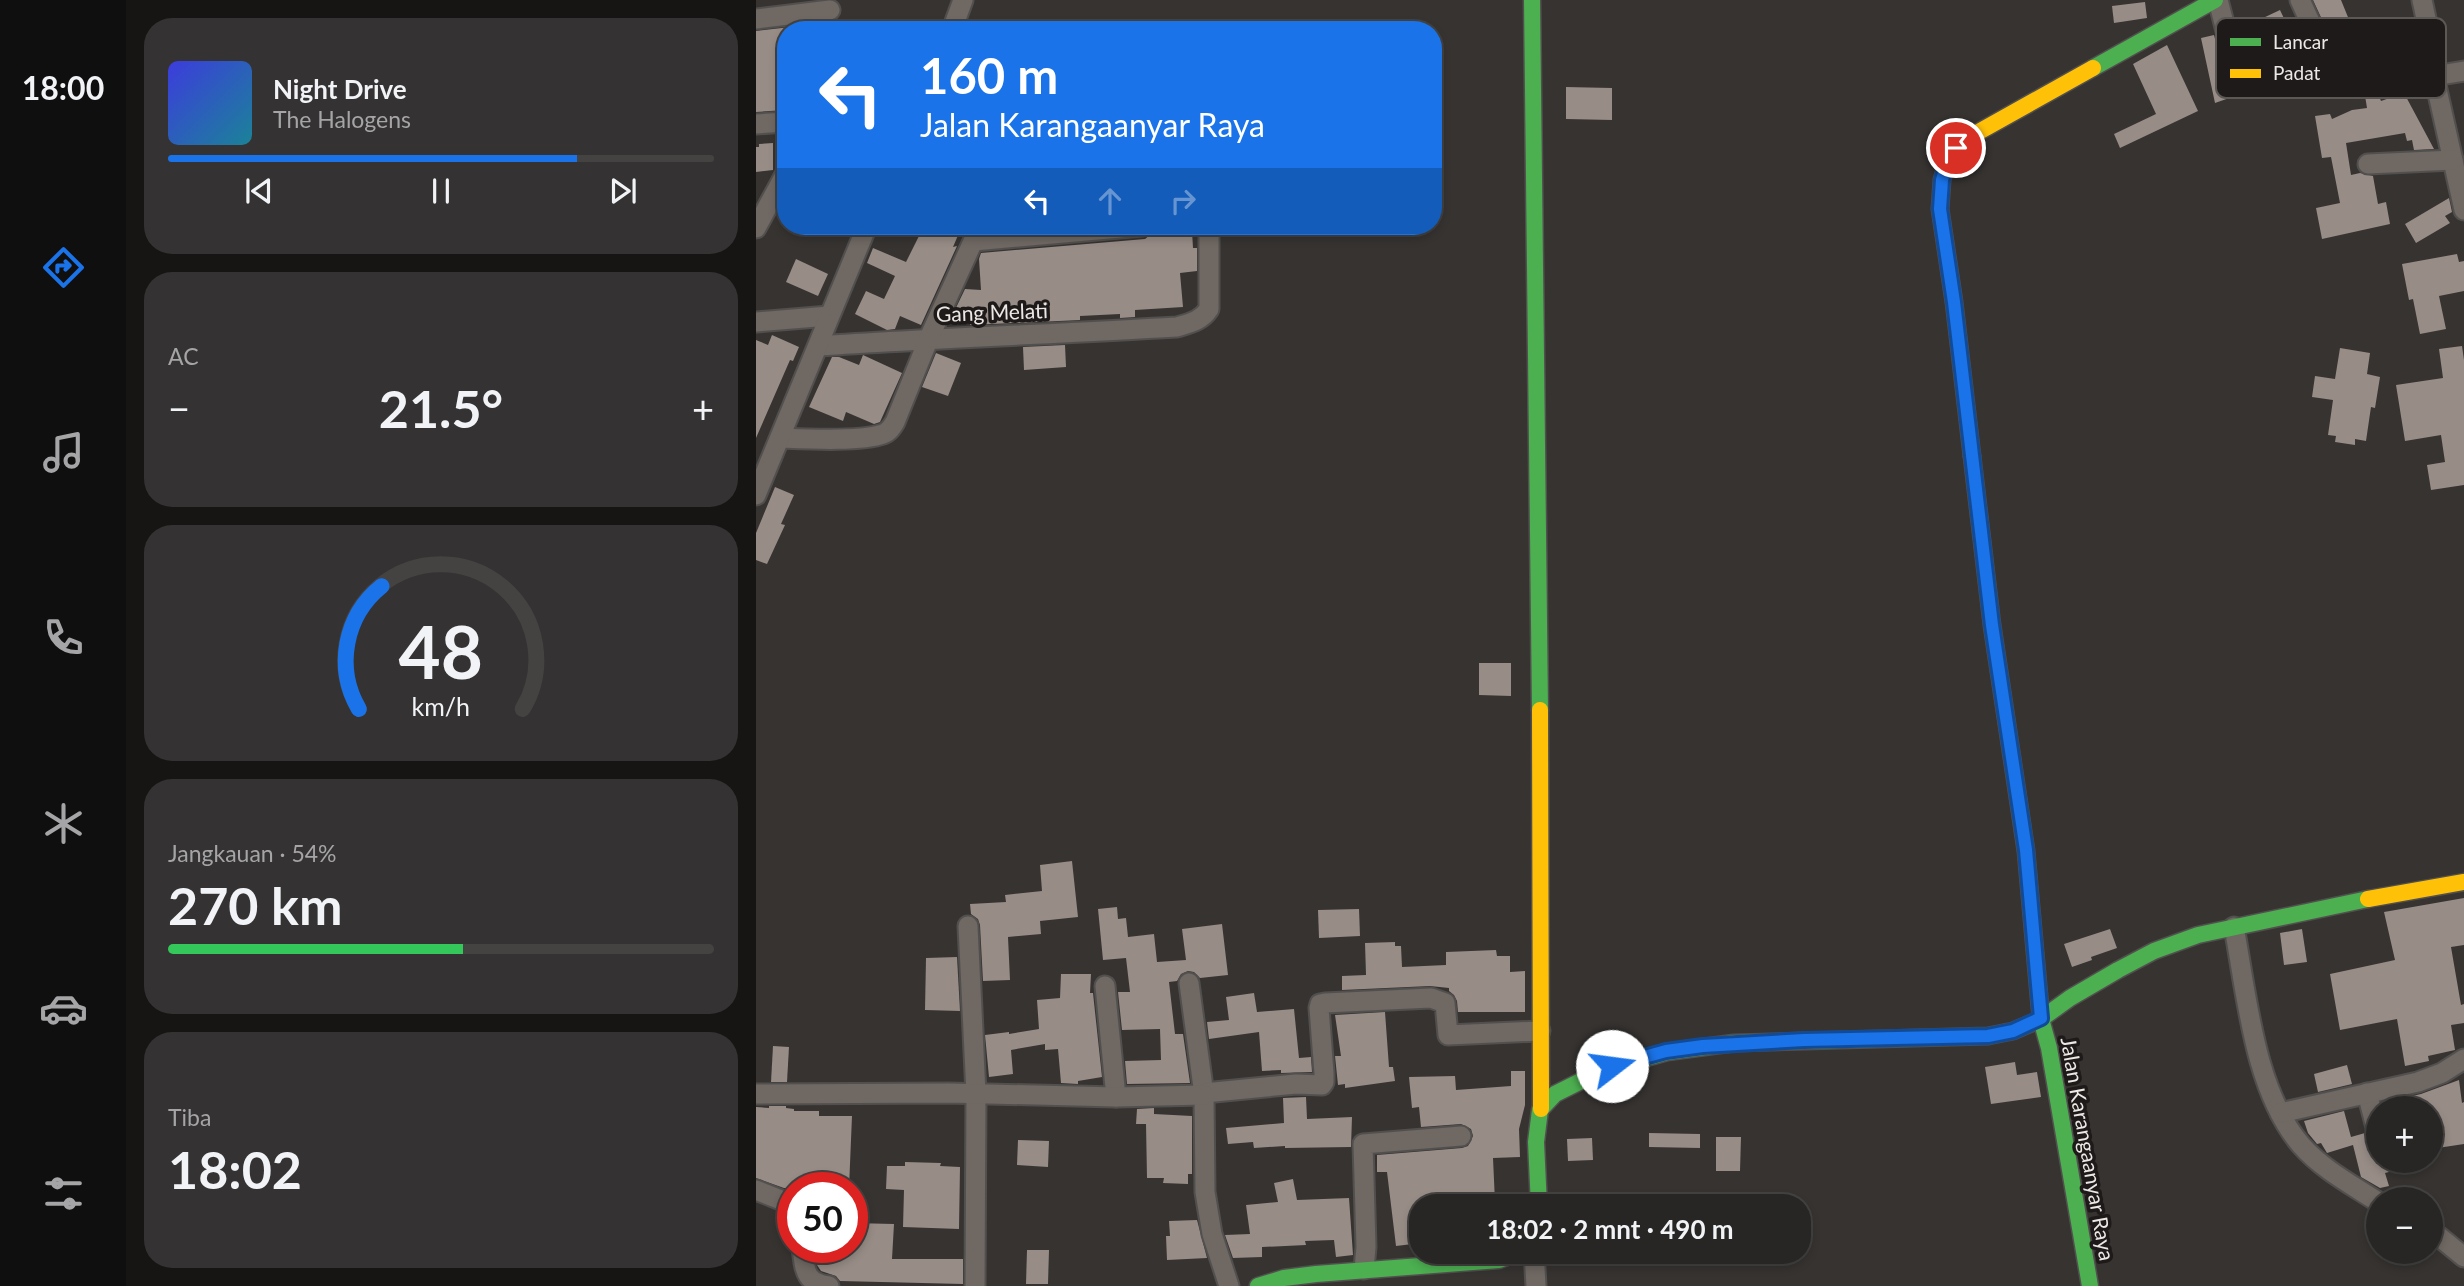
<!DOCTYPE html>
<html lang="id">
<meta charset="utf-8">
<style>
:root{--surface:#282625;--page:#343232;--text:#f1f3f6;--muted:#a5a5a7;--line:#444342;--accent:#1a73e8}
body{margin:0;font-family:Lato,sans-serif;background:var(--page);color:var(--text);height:100vh;display:flex;flex-direction:column;font-size:26px;white-space:nowrap}
*{box-sizing:border-box;margin:0}
p{font-size:23px;color:var(--muted)}
.icon{flex:none;width:38px;height:38px;fill:none;stroke:currentColor;stroke-width:2;stroke-linecap:round;stroke-linejoin:round}
.map{position:relative;flex:1;overflow:hidden}
.details{display:flex;flex-direction:column;gap:18px;padding:18px;background:#161514;width:630px}
.details>*{flex:none}
.hud{position:absolute;left:21px;top:21px;width:665px;height:214px;border-radius:28px;box-shadow:0 4px 10px #0003,0 0 0 2px var(--line);background:#1a73e8;color:#fff;overflow:hidden}
.buttons{position:absolute;left:1610px;top:1096px;display:grid;gap:14px}
.buttons a{display:grid;place-items:center;width:77px;height:77px;border-radius:50%;background:var(--surface);box-shadow:0 4px 10px #0003,0 0 0 2px var(--line);font-size:35px}
.speed{position:absolute;left:21px;top:1172px;display:flex;gap:14px;font-size:35px;font-weight:700;text-align:center}
.speed>*{display:grid;place-content:center;width:91px;height:91px;border-radius:50%;background:var(--surface);box-shadow:0 4px 10px #0003,0 0 0 2px var(--line);line-height:1}
.speed .limit{border:10px solid #d22;background:#fff;color:#111}
.pin{position:absolute;display:grid;place-items:center;width:60px;height:60px;color:#fff;margin:-30px;border:4px solid #fff;border-radius:50%;box-shadow:0 2px 7px #0007}
.me{position:absolute;width:77px;margin:-38px;rotate:75deg;stroke-linejoin:round;filter:drop-shadow(0 0 5px #0008)}
.turn{display:flex;align-items:center;gap:24px;height:147px;padding:0 28px;font-size:32px}
.turn .icon{width:91px;height:91px;stroke-width:2.5}
.turn b{display:block;font-size:49px;line-height:60px}
.lanes{display:flex;align-items:center;height:66px;padding:0 28px;background:#0003;justify-content:center;gap:35px;direction:ltr}
.lanes .off{opacity:.35}
.big{font-size:52px;font-weight:700;line-height:1.1}
.details .card{flex:1;display:flex;flex-direction:column;justify-content:center;gap:10px;min-width:0;padding:0 24px;border-radius:28px;background:var(--page)}
.details .dial{align-items:center;gap:0}
.dial svg{height:182px;overflow:visible;fill:none;stroke:var(--line);stroke-width:7;stroke-linecap:round;text-anchor:middle}
.dial text{fill:var(--text);stroke:none}
.song{display:flex;align-items:center;gap:21px}
.cover{width:84px;height:84px;border-radius:10px;background:linear-gradient(135deg,hsl(240 70% 55%),hsl(190 70% 35%))}
.played{height:7px;border-radius:4px;background:linear-gradient(90deg,var(--accent) 75%,var(--line) 75%)}
.keys{display:flex;justify-content:space-around;direction:ltr}
.heat{display:flex;justify-content:space-between;align-items:center;font-size:38px;direction:ltr}
.charge{height:10px;border-radius:5px;background:linear-gradient(90deg,#34c759 54%,var(--line) 0)}
.trip{position:absolute;left:653px;top:1194px;width:402px;height:70px;border-radius:28px;background:var(--surface);box-shadow:0 4px 10px #0003,0 0 0 2px var(--line);font-weight:700;line-height:70px;text-align:center}
main{display:flex;flex:1;min-height:0}
.dock{display:flex;flex-direction:column;width:126px;justify-content:space-around;align-items:center;background:#100f0f;color:var(--muted)}
.dock .icon{width:49px;height:49px}
.dock .active{color:var(--accent)}
.dock b{font-size:32px;color:var(--text)}
.map>svg:first-child{display:block}
</style>
<main>
<nav class="dock">
<b>18:00</b>
<svg class="icon active" aria-label="directions" viewBox="0 0 24 24"><path d="M12 3l9 9-9 9-9-9zM9 14v-3h6M13 9l2 2-2 2"/></svg>
<svg class="icon" aria-label="music" viewBox="0 0 24 24"><path d="M9 18V5l10-2v13"/><circle cx="6" cy="18" r="3"/><circle cx="16" cy="16" r="3"/></svg>
<svg class="icon" aria-label="phone" viewBox="0 0 24 24"><path d="M5 4h4l2 5-3 2q2 4 5 5l2-3 5 2v4C11 20 4 13 5 4z"/></svg>
<svg class="icon" aria-label="climate" viewBox="0 0 24 24"><path d="M12 3v18M4 7l16 10M4 17L20 7"/></svg>
<svg class="icon" aria-label="car" viewBox="0 0 24 24"><path d="M5 17H2v-5l4-1 3-4h7l3 4 3 1v5h-3M9 17h6M6 11h13"/><circle cx="7" cy="17" r="2"/><circle cx="17" cy="17" r="2"/></svg>
<svg class="icon" aria-label="filters" viewBox="0 0 24 24"><path d="M4 7h16M4 17h16"/><circle cx="9" cy="7" r="2"/><circle cx="15" cy="17" r="2"/></svg>
</nav>
<section class="details">
<div class="card">
<div class="song"><i class="cover"></i><div><b>Night Drive</b><p>The Halogens</p></div></div>
<div class="played"></div>
<div class="keys"><svg class="icon" aria-label="previous" viewBox="0 0 24 24"><path d="M18 5L8 12l10 7zM5 5v14"/></svg><svg class="icon" aria-label="pause" viewBox="0 0 24 24"><path d="M8 5v14M16 5v14"/></svg><svg class="icon" aria-label="next" viewBox="0 0 24 24"><path d="M6 5l10 7-10 7zM19 5v14"/></svg></div>
</div>
<div class="card"><p>AC</p>
<div class="heat"><a>−</a><b class="big">21.5°</b><a>+</a></div>
</div>
<div class="card dial"><svg viewBox="0 0 100 80">
<path d="M14 69A42 42 0 1 1 86 69"/>
<path d="M14 69A42 42 0 0 1 24 15" stroke="#1a73e8"/>
<text x="50" y="56" font-size="32" font-weight="700">48</text>
<text x="50" y="72" font-size="11">km/h</text>
</svg></div>
<div class="card"><p>Jangkauan · 54%</p><b class="big">270 km</b><div class="charge"></div></div>
<div class="card"><p>Tiba</p><b class="big">18:02</b></div>
</section>
<div class="map">
<svg width="1708" height="1286" viewBox="0 0 1708 1286">
<rect width="100%" height="100%" fill="#363331"/>
<g fill="#978c86">
<path d="M1557,0H1585L1609,59L1592,68L1583,51L1591,46L1578,22L1569,26Z"/>
<path d="M1389,2L1391,18L1358,23L1356,6Z"/>
<path d="M1524,10L1546,56L1544,57L1554,81L1529,92L1520,69L1510,73L1488,27Z"/>
<path d="M70,23L71,30H30V110L0,112V31Z"/>
<path d="M1458,35L1472,88L1479,96L1459,103L1445,38Z"/>
<path d="M1411,45L1442,111L1364,148L1358,134L1400,114L1377,64Z"/>
<path d="M1610,63L1625,101L1648,93L1678,149L1658,150L1656,140L1651,141L1649,133L1590,143L1595,175L1604,173L1617,176L1622,204L1630,202L1634,224L1566,239L1560,208L1584,203L1575,157L1566,158L1559,116L1574,114L1576,119L1596,110L1611,108L1604,65Z"/>
<path d="M810,87L856,88V120L810,119Z"/>
<path d="M17,143V170L0,172V147H3V144Z"/>
<path d="M1693,198L1696,212L1689,216L1694,223L1660,243L1649,224Z"/>
<path d="M175,226H206L197,247L201,246L165,325L144,316L139,329L131,330L99,314L110,291L128,299L139,276L111,263L117,248L150,262L164,234L170,237Z"/>
<path d="M436,231L437,248H441V271L424,273L427,307L379,310V317L364,318V314L324,316V320L214,325L213,313L197,314L209,289L225,290L223,259L225,253L389,239L394,235Z"/>
<path d="M1701,254L1703,262L1708,261V291L1683,296L1690,329L1664,334L1657,299L1653,300L1646,264Z"/>
<path d="M40,259L72,274L62,296L30,282Z"/>
<path d="M16,335L43,347L37,361L34,360L0,438V340L12,345Z"/>
<path d="M309,345L310,367L268,370L267,347Z"/>
<path d="M1706,346L1708,360V485L1675,490L1671,465L1689,462L1685,435L1649,441L1640,385L1687,378L1683,349Z"/>
<path d="M1584,348L1614,353L1611,374L1624,377L1619,408L1615,407L1610,441L1599,439V445L1579,442L1580,436L1572,435L1577,400L1556,397L1559,376L1579,379Z"/>
<path d="M180,353L205,363L192,396L166,387Z"/>
<path d="M107,355L146,373L124,422L118,424L90,412L87,421L53,407L76,357H83L103,365Z"/>
<path d="M19,487L38,495L25,524L29,525L11,564L0,560V533Z"/>
<path d="M723,663H755V696L723,695Z"/>
<path d="M316,861L322,917L284,921L285,934L252,937L254,980L227,981L224,925L222,919L215,914L214,904L250,902L249,895L286,891L284,865Z"/>
<path d="M1708,898V945L1695,947L1705,1005L1708,1004V1023L1695,1025L1699,1050L1672,1056L1673,1061L1649,1066L1641,1019L1584,1030L1574,974L1639,960L1628,912Z"/>
<path d="M361,907L362,919L370,918L372,937L398,934L401,962L430,960L426,929L466,924L472,975L444,978L438,972L432,971L425,974L421,981L413,982L419,1034H427L434,1083L371,1084L369,1061L405,1060L404,1029L366,1030L362,992H374L370,958L347,960L342,909Z"/>
<path d="M603,909L604,936L563,938L562,910Z"/>
<path d="M1354,929L1361,948L1335,957L1336,960L1316,967L1308,944Z"/>
<path d="M1546,929L1551,962L1528,965L1524,933Z"/>
<path d="M639,942V946H645L646,967L690,965V952L740,950L741,956H754V972L769,971V1012H702L701,1001L698,995L693,991V988L674,986L586,990V976L610,975L609,943Z"/>
<path d="M201,957L204,1011L169,1010L170,958Z"/>
<path d="M305,974H335L334,993H337L346,1077L322,1081V1084L305,1083L302,1049L289,1050V1044L255,1050L257,1074L233,1077L229,1035L253,1032V1034L283,1029L281,1000L304,998Z"/>
<path d="M498,993L501,1012L538,1009L543,1058L555,1057L556,1072L525,1073V1070L506,1071L503,1032L453,1039L451,1022L473,1020L470,997Z"/>
<path d="M629,1012L633,1067H637L639,1081L589,1088V1084L582,1085L579,1056H585L579,1015Z"/>
<path d="M17,1046L33,1047L31,1082H15Z"/>
<path d="M1259,1062L1261,1075L1281,1072L1285,1097L1235,1104L1229,1067Z"/>
<path d="M1591,1065L1596,1084L1562,1092L1558,1074Z"/>
<path d="M755,1071H769V1105L763,1129L764,1157L737,1158L739,1202H720V1206H665V1243L640,1246L631,1172H621V1155L706,1148L712,1146L717,1136L715,1129L705,1124L665,1127L663,1107L656,1108L653,1077L699,1076L700,1090L755,1086Z"/>
<path d="M1703,1080L1706,1103L1708,1102V1144L1675,1149V1108H1628L1626,1103L1665,1094Z"/>
<path d="M550,1097L551,1119L596,1117L595,1147L529,1148V1146L498,1148L497,1142L472,1144L470,1128L528,1123L527,1098Z"/>
<path d="M13,1106H30V1108L38,1109V1111H63V1116H96L93,1188H28L0,1178V1107L13,1108Z"/>
<path d="M398,1108V1114L436,1116V1174H432V1184L407,1183L408,1178H391L390,1124H380L381,1109Z"/>
<path d="M1588,1111L1595,1137L1609,1133L1613,1143L1622,1147V1160H1660V1165L1629,1173L1633,1186L1624,1188L1605,1177L1597,1145L1571,1153L1565,1143L1561,1144L1552,1133L1548,1121Z"/>
<path d="M893,1133L944,1134V1148L893,1147Z"/>
<path d="M960,1137H985L984,1171H960Z"/>
<path d="M836,1138L837,1160L812,1161L811,1139Z"/>
<path d="M262,1140L293,1141L292,1167L261,1165Z"/>
<path d="M149,1162L185,1163L184,1166L204,1167L203,1229L147,1227L148,1190L130,1189L131,1166H149Z"/>
<path d="M537,1179L541,1200L593,1198L597,1255L580,1257L578,1240L549,1241L550,1245L506,1247V1257L477,1258L469,1235L494,1234L490,1205L522,1202L518,1183Z"/>
<path d="M441,1220L451,1258L411,1260L410,1236H414L413,1221Z"/>
<path d="M96,1223L138,1224L136,1259H207V1284L84,1281L80,1276L65,1271L61,1265L58,1248H96Z"/>
<path d="M271,1250H293L292,1284H270Z"/>
</g>
<g fill="none" stroke-linecap="round" stroke-linejoin="round">
<g stroke="#52504f" stroke-width="23">
<g id="street">
<path d="M1462,0L1484,85"/>
<path d="M1544,0L1578,74"/>
<path d="M1666,0L1674,37L1678,76L1708,71"/>
<path d="M0,19L74,10"/>
<path d="M196,30L207,0"/>
<path d="M1678,76L1708,210"/>
<path d="M0,124L30,122"/>
<path d="M1612,164L1697,160"/>
<path d="M0,228L30,173"/>
<path d="M218,241L386,226"/>
<path d="M0,322L73,316"/>
<path d="M62,346C181,338 301,334 421,327C434,323 445,321 453,309V226"/>
<path d="M25,438C50,439 105,442 127,434C133,432 136,427 139,422L173,338L224,226"/>
<path d="M0,495L111,226"/>
<path d="M212,926L220,1094L219,1286"/>
<path d="M1478,927C1491,996 1498,1090 1545,1145C1566,1169 1596,1185 1622,1202"/>
<path d="M433,983L448,1095L449,1192L456,1234L473,1286"/>
<path d="M349,986L360,1097"/>
<path d="M448,1093L540,1084L566,1085L568,1082V1073L563,1008L564,1004L569,1003L675,998L689,1003L692,1035L784,1031"/>
<path d="M1611,1093L1622,1135"/>
<path d="M0,1094L192,1093L360,1097L448,1095"/>
<path d="M1524,1113L1662,1082L1686,1073L1708,1059"/>
<path d="M0,1190L30,1202L37,1211"/>
<path d="M1675,1230L1708,1257"/>
<path d="M46,1248C49,1269 48,1283 73,1286"/>
<path d="M778,1251L780,1286"/>
<path d="M608,1269L610,1247L607,1144L705,1136"/>
</g>
</g>
<g stroke="#52504f" stroke-width="19">
<g id="fast">
<path d="M776,0L784,710"/>
<path d="M1337,68L1459,0"/>
<path d="M1216,456L1236,625L1270,851L1285,1019L1293,1048L1334,1286"/>
<path d="M783,1206L780,1142L784,1110L799,1094L847,1070L911,1052L978,1043L1232,1036L1257,1031L1285,1019L1314,998L1362,970L1398,951L1442,935L1612,899"/>
<path d="M502,1286L528,1278L560,1274L743,1260L766,1251"/>
</g>
</g>
<g stroke="#52504f" stroke-width="19">
<g id="slow">
<path d="M1216,456L1198,302L1184,209L1186,180L1191,162L1200,148L1219,134L1337,68"/>
<path d="M784,710L785,1109"/>
<path d="M1612,899L1708,882"/>
</g>
</g>
<use href="#street" stroke="#6f6863" stroke-width="19"/>
<use href="#fast" stroke="#4caf50" stroke-width="16"/>
<use href="#slow" stroke="#ffc107" stroke-width="16"/>
</g>
<g fill="none" stroke-linecap="round" stroke-linejoin="round">
<g stroke="#114b97" stroke-width="18">
<path id="route" d="M856,1066L910,1051L947,1046L1048,1040L1232,1036L1257,1031L1285,1018L1270,850L1236,625L1198,302L1184,209L1186,180L1191,162L1200,148"/>
</g>
<use href="#route" stroke="#1a73e8" stroke-width="12"/>
</g>
<g text-anchor="middle" stroke-width="7" stroke-linejoin="round" paint-order="stroke">
<g font-size="21" fill="#ece8e6" stroke="#1d1a19">
<text transform="translate(236 313) rotate(-2)" y="7">Gang Melati</text>
<text transform="translate(1331 1149) rotate(80)" y="7">Jalan Karangaanyar Raya</text>
</g>
</g>
<rect x="1460" y="18" width="230" height="80" rx="10" fill="#1d1a19" stroke="#5b5856" stroke-width="2"/>
<rect x="1474" y="38" width="31" height="8" fill="#4caf50"/>
<rect x="1474" y="69" width="31" height="9" fill="#ffc107"/>
<g font-size="19" fill="#ece8e6">
<text x="1517" y="49">Lancar</text>
<text x="1517" y="80">Padat</text>
</g>
</svg>
<div class="buttons">
<a>+</a>
<a>−</a>
</div>
<div class="speed"><div class="limit">50</div></div>
<div class="pin" style="left:1200px;top:148px;background:#d93025"><svg class="icon" aria-label="arrive" viewBox="0 0 24 24"><path d="M6 21V4h12l-3 4 3 4H6"/></svg></div>
<svg class="me" style="left:856px;top:1066px" viewBox="-20 -20 40 40"><circle r="19" fill="#fff"/><path d="M0-13L10 11 0 6-10 11z" fill="#1a73e8"/></svg>
<div class="trip">18:02 · 2 mnt · 490 m</div>
<div class="hud">
<div class="turn"><svg class="icon" aria-label="left" viewBox="0 0 24 24"><path d="M17 20v-9H6M10 6l-5 5 5 5"/></svg><div><b>160 m</b>Jalan Karangaanyar Raya</div></div>
<div class="lanes"><svg class="icon" aria-label="left" viewBox="0 0 24 24"><path d="M17 20v-9H6M10 6l-5 5 5 5"/></svg><svg class="icon off" aria-label="ahead" viewBox="0 0 24 24"><path d="M12 20V5M6 11l6-6 6 6"/></svg><svg class="icon off" aria-label="right" viewBox="0 0 24 24"><path d="M7 20v-9h11M14 6l5 5-5 5"/></svg></div>
</div>
</div>
</main>
